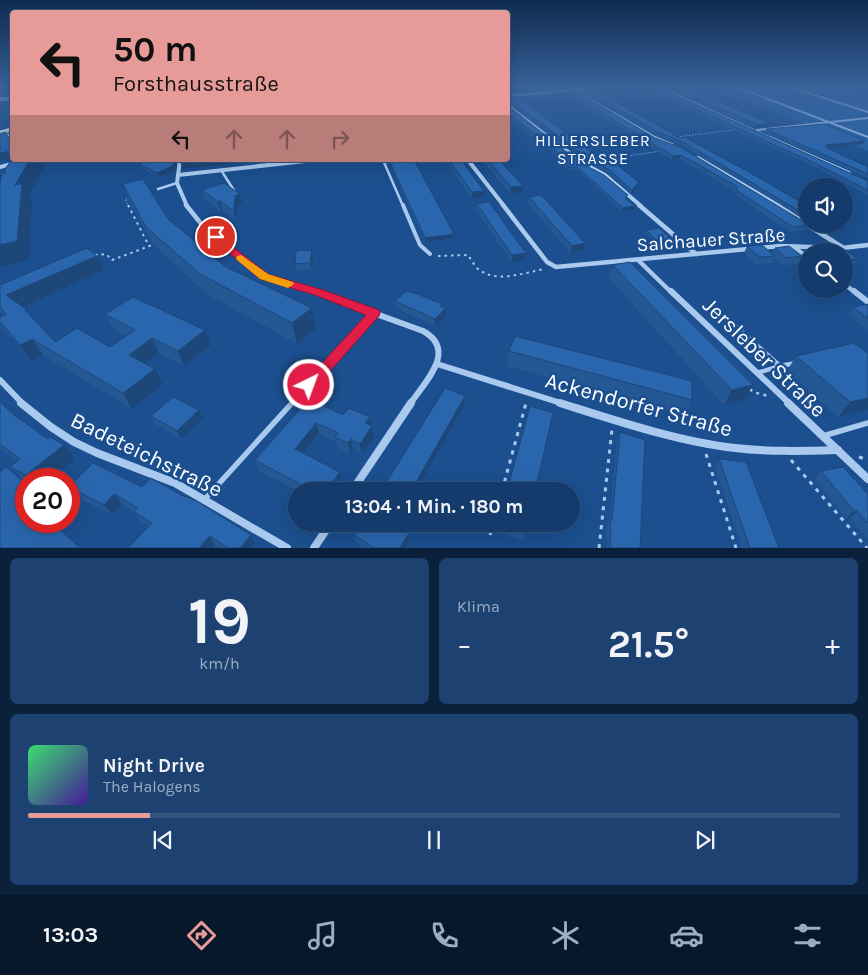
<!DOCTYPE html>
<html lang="de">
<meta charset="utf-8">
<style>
:root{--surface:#143b6b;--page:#1d4271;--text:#f1f3f6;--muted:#9dadc1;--line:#33557e;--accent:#e69b98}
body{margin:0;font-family:Karla,sans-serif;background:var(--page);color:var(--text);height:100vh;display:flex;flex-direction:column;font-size:19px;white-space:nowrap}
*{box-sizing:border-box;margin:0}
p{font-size:16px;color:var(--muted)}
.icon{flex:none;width:28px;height:28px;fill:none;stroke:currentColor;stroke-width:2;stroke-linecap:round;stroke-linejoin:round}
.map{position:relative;height:548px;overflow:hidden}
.panel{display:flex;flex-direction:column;gap:10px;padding:10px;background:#0b203b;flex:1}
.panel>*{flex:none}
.top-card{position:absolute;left:10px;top:10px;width:500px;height:152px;border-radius:5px;box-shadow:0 5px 20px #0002,0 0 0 1px var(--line);background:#e69b98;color:#111;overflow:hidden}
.controls{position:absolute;left:798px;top:178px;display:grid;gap:10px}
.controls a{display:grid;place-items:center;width:55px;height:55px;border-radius:50%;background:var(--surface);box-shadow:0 5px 20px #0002,0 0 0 1px var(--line);font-size:25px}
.speed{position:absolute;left:15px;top:468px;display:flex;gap:10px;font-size:25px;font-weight:700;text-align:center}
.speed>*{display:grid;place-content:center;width:65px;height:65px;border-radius:50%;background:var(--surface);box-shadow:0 5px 20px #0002,0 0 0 1px var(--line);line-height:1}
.speed .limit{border:8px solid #d22;background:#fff;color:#111}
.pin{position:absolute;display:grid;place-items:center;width:42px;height:42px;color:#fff;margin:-21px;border:2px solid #fff;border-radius:50%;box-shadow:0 1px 5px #0007}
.me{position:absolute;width:55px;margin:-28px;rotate:42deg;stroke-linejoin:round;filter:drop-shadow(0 0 4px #0008)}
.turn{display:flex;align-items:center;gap:18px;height:105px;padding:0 20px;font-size:22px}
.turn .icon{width:65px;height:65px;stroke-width:2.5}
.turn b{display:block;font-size:35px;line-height:42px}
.lanes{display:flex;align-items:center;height:48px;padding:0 20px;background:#0003;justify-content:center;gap:25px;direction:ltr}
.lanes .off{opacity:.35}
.big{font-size:38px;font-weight:700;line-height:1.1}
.panel .tile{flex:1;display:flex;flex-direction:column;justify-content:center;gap:8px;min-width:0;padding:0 18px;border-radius:8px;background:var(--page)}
.panel .dial{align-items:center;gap:0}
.dial b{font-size:65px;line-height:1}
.song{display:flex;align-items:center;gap:15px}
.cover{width:60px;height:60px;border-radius:8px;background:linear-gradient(135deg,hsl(140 70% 55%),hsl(260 70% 35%))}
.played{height:5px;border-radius:2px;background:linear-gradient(90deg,var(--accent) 15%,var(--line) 15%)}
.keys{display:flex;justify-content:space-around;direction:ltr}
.heat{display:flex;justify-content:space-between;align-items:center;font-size:28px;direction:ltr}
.panel .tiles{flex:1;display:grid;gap:10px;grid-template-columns:1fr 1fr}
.tile:last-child{grid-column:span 2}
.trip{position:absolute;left:288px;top:482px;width:292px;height:50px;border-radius:25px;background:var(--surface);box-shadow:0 5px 20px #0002,0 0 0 1px var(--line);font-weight:700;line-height:50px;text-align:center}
.menu{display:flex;height:80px;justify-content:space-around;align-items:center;background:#08182b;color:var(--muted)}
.menu .icon{width:35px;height:35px}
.menu .selected{color:var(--accent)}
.menu b{font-size:22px;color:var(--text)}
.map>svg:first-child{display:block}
</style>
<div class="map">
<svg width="868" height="548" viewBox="0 0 868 548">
<rect width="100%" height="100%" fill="#1b4f8f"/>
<path fill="#2461a8" d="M706,86H815L868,102V151L800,122Z"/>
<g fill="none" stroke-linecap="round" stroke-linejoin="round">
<g stroke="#a9c9ee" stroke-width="1" stroke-dasharray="1 2" stroke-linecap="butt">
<path d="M820,86L868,100"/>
<path d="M677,137L734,130"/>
<path d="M601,160L661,151"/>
<path d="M129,206L125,199L130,198"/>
</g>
<g stroke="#a9c9ee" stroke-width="2" stroke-dasharray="2.5 4" stroke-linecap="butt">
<path d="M128,205L149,246"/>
<path d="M95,255L106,254L112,260L155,244"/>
<path d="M438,256L468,255C471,259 474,265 477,268C494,284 524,273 544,269"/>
</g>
<path stroke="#a9c9ee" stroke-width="2.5" stroke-dasharray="3 4.5" stroke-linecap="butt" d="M750,389L753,392L768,396"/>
<g stroke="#a9c9ee" stroke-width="3" stroke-dasharray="4 5.5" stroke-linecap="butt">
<path d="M706,454L736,548"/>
<path d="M859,457L868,460"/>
<path d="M791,460L867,548"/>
<path d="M502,491L526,403"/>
<path d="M490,535L493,524"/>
<path d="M599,548L612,429"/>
</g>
<g stroke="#a9c9ee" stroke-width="2">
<path d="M734,86L868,137"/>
<path d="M787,86L868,112"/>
<path d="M757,130L868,118"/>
</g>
<g stroke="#a9c9ee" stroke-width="2.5">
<path d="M383,160L403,206"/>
<path d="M221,170L235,192"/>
<path d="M158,189L177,183"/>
</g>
<path stroke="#a9c9ee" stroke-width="4" d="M403,205L420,245L430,254"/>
<g stroke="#a9c9ee" stroke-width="4.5">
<path d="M727,319L780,366L757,373"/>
<path d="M780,366L796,363"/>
<path d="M291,404L374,313"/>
</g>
<g stroke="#a9c9ee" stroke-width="5.5">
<path d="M823,436L868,423"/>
<path d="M205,499L292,403"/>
</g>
<g stroke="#a9c9ee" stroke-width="2.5">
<path d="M656,86L773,139"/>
<path d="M574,90L658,139"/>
<path d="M508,96L615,86"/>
<path d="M508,105L552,139"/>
<path d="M0,138L12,134"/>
</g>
<g stroke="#a9c9ee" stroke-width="4">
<path d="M550,138L583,163L605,175L641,206"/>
<path d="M655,138L672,145"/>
<path d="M770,138L849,173"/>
<path d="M698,158L779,206"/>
<path d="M180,160L177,183L187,206"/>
<path d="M468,160L504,206"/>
<path d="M0,167L25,160"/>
<path d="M178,175L314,160"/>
</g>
<g stroke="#a9c9ee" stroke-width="4.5">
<path d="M186,205L203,226L261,274L272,280L318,293"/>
<path d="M503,205L547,262L556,267L780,246L842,248L868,245"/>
<path d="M639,205L696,254"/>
<path d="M777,205L806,224"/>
<path d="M806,224L842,247"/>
<path d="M795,248L806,256"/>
<path d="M638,260L672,293"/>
<path d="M844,284L856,293"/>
</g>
<g stroke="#a9c9ee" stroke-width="6">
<path d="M313,291L423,331C458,350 425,382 410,404"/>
<path d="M671,291L790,404"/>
<path d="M854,291L868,302"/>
<path d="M437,364L564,404"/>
<path d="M0,380L23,404"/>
</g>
<g stroke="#a9c9ee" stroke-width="8">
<path d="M21,403L51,427L74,442L97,453L175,483L287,548"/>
<path d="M560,403C614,420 679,442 735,448C769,452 803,451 838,450"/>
<path d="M788,403L868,479"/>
<path d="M352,491L411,403"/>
<path d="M314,548L330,524"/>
</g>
<g fill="#d6e6fa" fill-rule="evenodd">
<path d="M0,97H12V100L0,101Z"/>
<path d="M12,127V131L0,135V131Z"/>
</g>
<path stroke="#fff" stroke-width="1" d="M0,131L12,128"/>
</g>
<g fill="#245895">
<path d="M616,86H655L868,181V195L809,164L653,93H648L638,89L598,92L680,138L806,205V220L684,146L657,135L584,92V89Z"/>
<path d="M663,86H680L768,126L756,128Z"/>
<path d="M566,91L655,138L810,225L808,230L790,232L734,194L735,191L679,159L672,160L565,94Z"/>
<path d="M508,96L605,162L638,185L632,193L607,172L585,160L510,103Z"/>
<path d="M508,106L627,199L634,210L622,211L577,170L569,171L558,161L559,158H560L508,116Z"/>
<path d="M766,129L863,144L830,148L829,149L868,167V178L765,132Z"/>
<path d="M151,160H176L175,171L158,177L141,168L139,164Z"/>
<path d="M388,160H414L454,234V238L425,242Z"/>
<path d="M445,160H461L483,197L472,199Z"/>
<path d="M482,160H499L522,192L510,194Z"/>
<path d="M123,184L226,267L312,308L316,329L297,344L207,294L154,245L130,202Z"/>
<path d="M202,190L240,194L243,204L238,205L236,221L223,211L221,212L205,199Z"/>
<path d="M529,197L584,250L570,253L528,203Z"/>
<path d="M477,204L525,260L511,262L476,210Z"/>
<path d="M813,224H837L835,227L821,229Z"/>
<path d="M646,230L671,239L669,243L656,244L645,233Z"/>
<path d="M725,233L751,241L750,245L736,246L724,236Z"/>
<path d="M747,246L772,253L775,248L802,256L798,264L783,265L774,257L771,263L756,264L744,253Z"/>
<path d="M844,251L858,259L854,265L844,266Z"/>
<path d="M313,257L312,270L296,271L295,264Z"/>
<path d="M613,265L753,385L744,400L724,405L609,278Z"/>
<path d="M104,270L23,307L55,342L110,347L126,336L113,329L105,314L205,330L211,345L184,366L159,353L145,364L155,369L163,384L132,409L43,355L31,361L15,341L6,334L0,327V317L4,315L0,311V285Z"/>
<path d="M395,301L446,316L435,326L396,308Z"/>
<path d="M868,304V330L848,314L853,307Z"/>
<path d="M509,351L692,400L685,415L507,366Z"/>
<path d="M796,356L868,409L838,417L787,371Z"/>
<path d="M309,399L343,415L370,417L374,437L361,454L353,450L350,454L337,447L336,442L319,433L303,453L340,472L342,483L336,491H297L259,471L255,460Z"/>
<path d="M0,402L14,415L75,459L50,479H26V482L23,480L10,467L17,462L0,449Z"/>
<path d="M151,416L203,418L181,439L155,424Z"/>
<path d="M620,432L640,548H607L608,538L606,537L607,526L610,521L617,440Z"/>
<path d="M719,459L779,548H742L715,467Z"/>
<path d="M93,463L255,544L253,548H219L215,545L213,548H128L148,526L141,522L134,512L122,504L112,515L77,497L69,488Z"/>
<path d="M821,471L868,494V539L850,518L846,519L815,479Z"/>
<path d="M361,524H397L396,526L409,533V540L405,548H364L355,542L354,535Z"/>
<path d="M498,524H528L524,541L497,531Z"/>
</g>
<g fill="#1d4779">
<path d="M556,86H586L556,88Z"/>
<path d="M639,86L638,89L593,93L594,90Z"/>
<path d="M653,90V93H648L649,91Z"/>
<path d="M770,123L768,126L756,128L757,125Z"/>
<path d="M865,141L863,144L830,148L828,150H823L826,145Z"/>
<path d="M12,151V158L0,160V153Z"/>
<path d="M681,155L679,159L672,160L673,156Z"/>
<path d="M30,160H45L46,163L29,195L32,201L29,260L2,267L0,264V245L15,185Z"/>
<path d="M174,160H176L175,171L158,177L157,173Z"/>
<path d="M221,160H230L229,164L183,169L181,164Z"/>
<path d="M639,182L638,185L632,193V190Z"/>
<path d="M523,186L522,192L510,194L511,187Z"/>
<path d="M484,191L483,197L472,199V192Z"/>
<path d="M240,194L243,204L238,205L236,221L234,211L235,196Z"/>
<path d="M220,201L223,211L221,212L218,202Z"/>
<path d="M635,206L634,210L622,211L623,208Z"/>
<path d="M454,234V238L425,242V238Z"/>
<path d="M585,243L584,250L570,253L572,246Z"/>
<path d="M312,250L313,257L312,270L310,263Z"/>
<path d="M526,253L525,260L511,262L512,255Z"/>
<path d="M97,256L104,270L16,310L6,295Z"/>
<path d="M312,308L316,329L297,344L292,323Z"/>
<path d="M446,308V316L435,326V319Z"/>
<path d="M205,330L211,345L184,366L178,351Z"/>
<path d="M152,338L159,353L137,370L129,355Z"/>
<path d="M32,339L43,355L31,361L20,345Z"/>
<path d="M155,369L163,384L132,409L123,393Z"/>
<path d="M753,385L744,400L724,405L732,390Z"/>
<path d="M465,396V404L416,491H411Z"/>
<path d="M868,398V409L838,417L850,402Z"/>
<path d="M199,410L203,418L181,439L177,431Z"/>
<path d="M370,417L374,437L361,454L360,444L365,423Z"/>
<path d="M316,423L319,433L298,460L295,449Z"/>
<path d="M351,439L353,450L350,454L348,443Z"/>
<path d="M64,445L75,459L50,479H30L26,475Z"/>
<path d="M340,472L342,483L336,491H326Z"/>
<path d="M114,494L122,504L112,515L104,505Z"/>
<path d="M854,511H857L850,518L846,519Z"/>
<path d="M49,521H68L71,524L61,533Z"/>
<path d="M409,533V540L405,548H400Z"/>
<path d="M251,535L255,544L253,548H240Z"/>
<path d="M210,536L215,545L213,548H199Z"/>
</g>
<g fill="#2a66ad" stroke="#1d4779">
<path d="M616,86H655L868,181V190L810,161L653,90L649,91L639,86L594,90L680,138L684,137L747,171L806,205V215L685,143L658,132L584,89Z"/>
<path d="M670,86H680L770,123L757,125Z"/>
<path d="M574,90L655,138L682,148L806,223V224L810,225L793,227L736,190L738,187L681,155L673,156L566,91Z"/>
<path d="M508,96H516L605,162L612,161L639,182L632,190L608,169L586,157L510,100L508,101Z"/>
<path d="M508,106L548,138L581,163L604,175L628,195L625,198L635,206L623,208L577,167L570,168L559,158H564L508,113Z"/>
<path d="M825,124L865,141L826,145L830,147H825L868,167V174L766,129Z"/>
<path d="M5,132L12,143V151L0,153V134Z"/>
<path d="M12,159V160H30L15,185L22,184L17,241L0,245V185L2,172L6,174L4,171Z"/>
<path d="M151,160H174L173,166L157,173L139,164Z"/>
<path d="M182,160H221L181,164Z"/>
<path d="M389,160H414L454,234L425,238Z"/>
<path d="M449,160H461L484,191L472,192Z"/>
<path d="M488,160H499L523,186L511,187Z"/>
<path d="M143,179L168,219L226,267L312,308L292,323L200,274L146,227L123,184Z"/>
<path d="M224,183L240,194L235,196L234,211L220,201L218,202L202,190Z"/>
<path d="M541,195L585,243L572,246L529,197Z"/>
<path d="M489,202L526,253L512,255L477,204Z"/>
<path d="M659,228L671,239L657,241L646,230Z"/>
<path d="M739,231L751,241L737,243L725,233Z"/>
<path d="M762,245L775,256L760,257L747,246Z"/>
<path d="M789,246L802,256L787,258L775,248Z"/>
<path d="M87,248L97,256L6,295L26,309L25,310L55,342L77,328L110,347L135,330L105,314L133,297L205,330L178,351L152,338L129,355L155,369L123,393L32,339L20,345L4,326L0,323V317L6,314L0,307V285Z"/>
<path d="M844,249L858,259L844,260V251H828Z"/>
<path d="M312,250L310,263L295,264L296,251Z"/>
<path d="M630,262L753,385L732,390L613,265Z"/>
<path d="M406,291L417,294L442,304L440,306L446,308L435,319L395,301Z"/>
<path d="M868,304V318L853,307Z"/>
<path d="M515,336L692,381V400L509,351Z"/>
<path d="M854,343L868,353V398L850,402L796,356Z"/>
<path d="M445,388L465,396L411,491H381Z"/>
<path d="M173,397L199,410L177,431L151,416Z"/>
<path d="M309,399L343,415L349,408L370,417L365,423L372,426L360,444L351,439L348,443L335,437L338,433L316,423L295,449L340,472L326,491H313L255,460Z"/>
<path d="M0,402L14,415L48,439L50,437L64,445L26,475L10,467L20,459L0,444Z"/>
<path d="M530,406L553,413L535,491H507Z"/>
<path d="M620,432L645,440L640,548H610L611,530H610L611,519L612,520Z"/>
<path d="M719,459L746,462L779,548H750Z"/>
<path d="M93,463L142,487L151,478L181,495L197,501L251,535L240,548H228L210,536L199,548H128L152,523L134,512L138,508L114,494L104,505L69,487Z"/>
<path d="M6,467L26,484V521H50L80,548H0V472Z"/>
<path d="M843,467L868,494V523L857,511H854L821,471Z"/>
<path d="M361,524H392L409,533L400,548H374L354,535Z"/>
<path d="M498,524H528L526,534Z"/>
</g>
<linearGradient id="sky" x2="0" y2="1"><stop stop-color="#0f2b4f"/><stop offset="0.53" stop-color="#39639b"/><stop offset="1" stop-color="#39639b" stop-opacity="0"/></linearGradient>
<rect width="868" height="163" fill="url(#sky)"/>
<path fill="#e11d48" stroke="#92132f" d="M216,234L268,274L323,290L379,310L380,313L379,316L314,389L309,391L304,389L302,385L366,315L315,295L260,279L213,239L211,237L213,235Z"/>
<path fill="#f59e0b" d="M241,255L268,274L293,282L294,284L288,288L260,279L237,260L236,258L237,256Z"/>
<g text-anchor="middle" stroke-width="5" stroke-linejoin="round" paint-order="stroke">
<g font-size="16" letter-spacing="1" fill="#fff" stroke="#1b4f8f">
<text x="593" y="146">HILLERSLEBER<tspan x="593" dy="18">STRASSE</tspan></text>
</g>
<g font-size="19" fill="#fff" stroke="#1b4f8f">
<text transform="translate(711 239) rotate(-4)" y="7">Salchauer Straße</text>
</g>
<g font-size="22" fill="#fff" stroke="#1b4f8f">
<text transform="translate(765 357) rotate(44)" y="8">Jersleber Straße</text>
<text transform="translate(639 404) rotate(15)" y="8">Ackendorfer Straße</text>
<text transform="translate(147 454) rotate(26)" y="8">Badeteichstraße</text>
</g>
</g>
</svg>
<div class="controls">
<a><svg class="icon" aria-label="sound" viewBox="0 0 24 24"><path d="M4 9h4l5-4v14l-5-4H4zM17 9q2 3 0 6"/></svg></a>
<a><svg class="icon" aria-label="search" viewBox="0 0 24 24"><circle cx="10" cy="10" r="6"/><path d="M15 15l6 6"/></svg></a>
</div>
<div class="speed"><div class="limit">20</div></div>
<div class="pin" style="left:216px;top:237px;background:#d93025"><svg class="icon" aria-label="arrive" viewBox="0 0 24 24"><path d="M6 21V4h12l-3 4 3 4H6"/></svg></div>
<svg class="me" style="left:309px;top:385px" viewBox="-20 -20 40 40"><circle r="17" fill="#e11d48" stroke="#fff" stroke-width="3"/><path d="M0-11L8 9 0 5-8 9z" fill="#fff"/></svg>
<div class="trip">13:04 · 1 Min. · 180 m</div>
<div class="top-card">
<div class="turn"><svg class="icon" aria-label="left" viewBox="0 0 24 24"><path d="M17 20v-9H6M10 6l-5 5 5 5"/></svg><div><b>50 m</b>Forsthausstraße</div></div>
<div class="lanes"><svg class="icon" aria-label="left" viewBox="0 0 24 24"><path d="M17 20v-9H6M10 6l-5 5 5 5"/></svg><svg class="icon off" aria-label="ahead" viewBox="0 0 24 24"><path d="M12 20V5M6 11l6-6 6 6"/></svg><svg class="icon off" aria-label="ahead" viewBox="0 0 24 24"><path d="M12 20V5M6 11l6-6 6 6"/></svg><svg class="icon off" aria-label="right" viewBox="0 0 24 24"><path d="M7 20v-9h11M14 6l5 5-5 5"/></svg></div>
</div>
</div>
<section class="panel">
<div class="tiles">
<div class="tile dial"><b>19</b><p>km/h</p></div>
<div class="tile"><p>Klima</p>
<div class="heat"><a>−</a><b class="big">21.5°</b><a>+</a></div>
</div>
<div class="tile">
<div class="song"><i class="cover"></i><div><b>Night Drive</b><p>The Halogens</p></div></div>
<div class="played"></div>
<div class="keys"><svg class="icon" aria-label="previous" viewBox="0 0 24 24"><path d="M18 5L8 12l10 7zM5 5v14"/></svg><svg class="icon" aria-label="pause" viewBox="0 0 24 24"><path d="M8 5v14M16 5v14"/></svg><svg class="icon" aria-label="next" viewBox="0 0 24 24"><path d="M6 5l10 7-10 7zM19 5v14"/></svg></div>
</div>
</div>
</section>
<nav class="menu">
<b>13:03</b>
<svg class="icon selected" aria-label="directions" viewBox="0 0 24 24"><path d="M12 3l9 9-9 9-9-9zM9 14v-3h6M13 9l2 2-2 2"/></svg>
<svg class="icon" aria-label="music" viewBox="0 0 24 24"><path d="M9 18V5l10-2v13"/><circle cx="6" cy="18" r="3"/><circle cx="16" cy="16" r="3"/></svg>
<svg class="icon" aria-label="phone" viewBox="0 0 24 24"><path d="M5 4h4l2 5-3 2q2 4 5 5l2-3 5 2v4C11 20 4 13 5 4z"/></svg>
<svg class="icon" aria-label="climate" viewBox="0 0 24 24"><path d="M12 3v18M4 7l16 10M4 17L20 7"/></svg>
<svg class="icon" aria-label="car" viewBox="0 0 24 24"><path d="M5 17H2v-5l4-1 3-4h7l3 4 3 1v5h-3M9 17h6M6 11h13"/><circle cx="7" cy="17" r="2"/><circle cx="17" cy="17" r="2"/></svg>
<svg class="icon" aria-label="filters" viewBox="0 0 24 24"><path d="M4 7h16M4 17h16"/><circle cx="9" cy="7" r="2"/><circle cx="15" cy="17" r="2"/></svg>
</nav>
